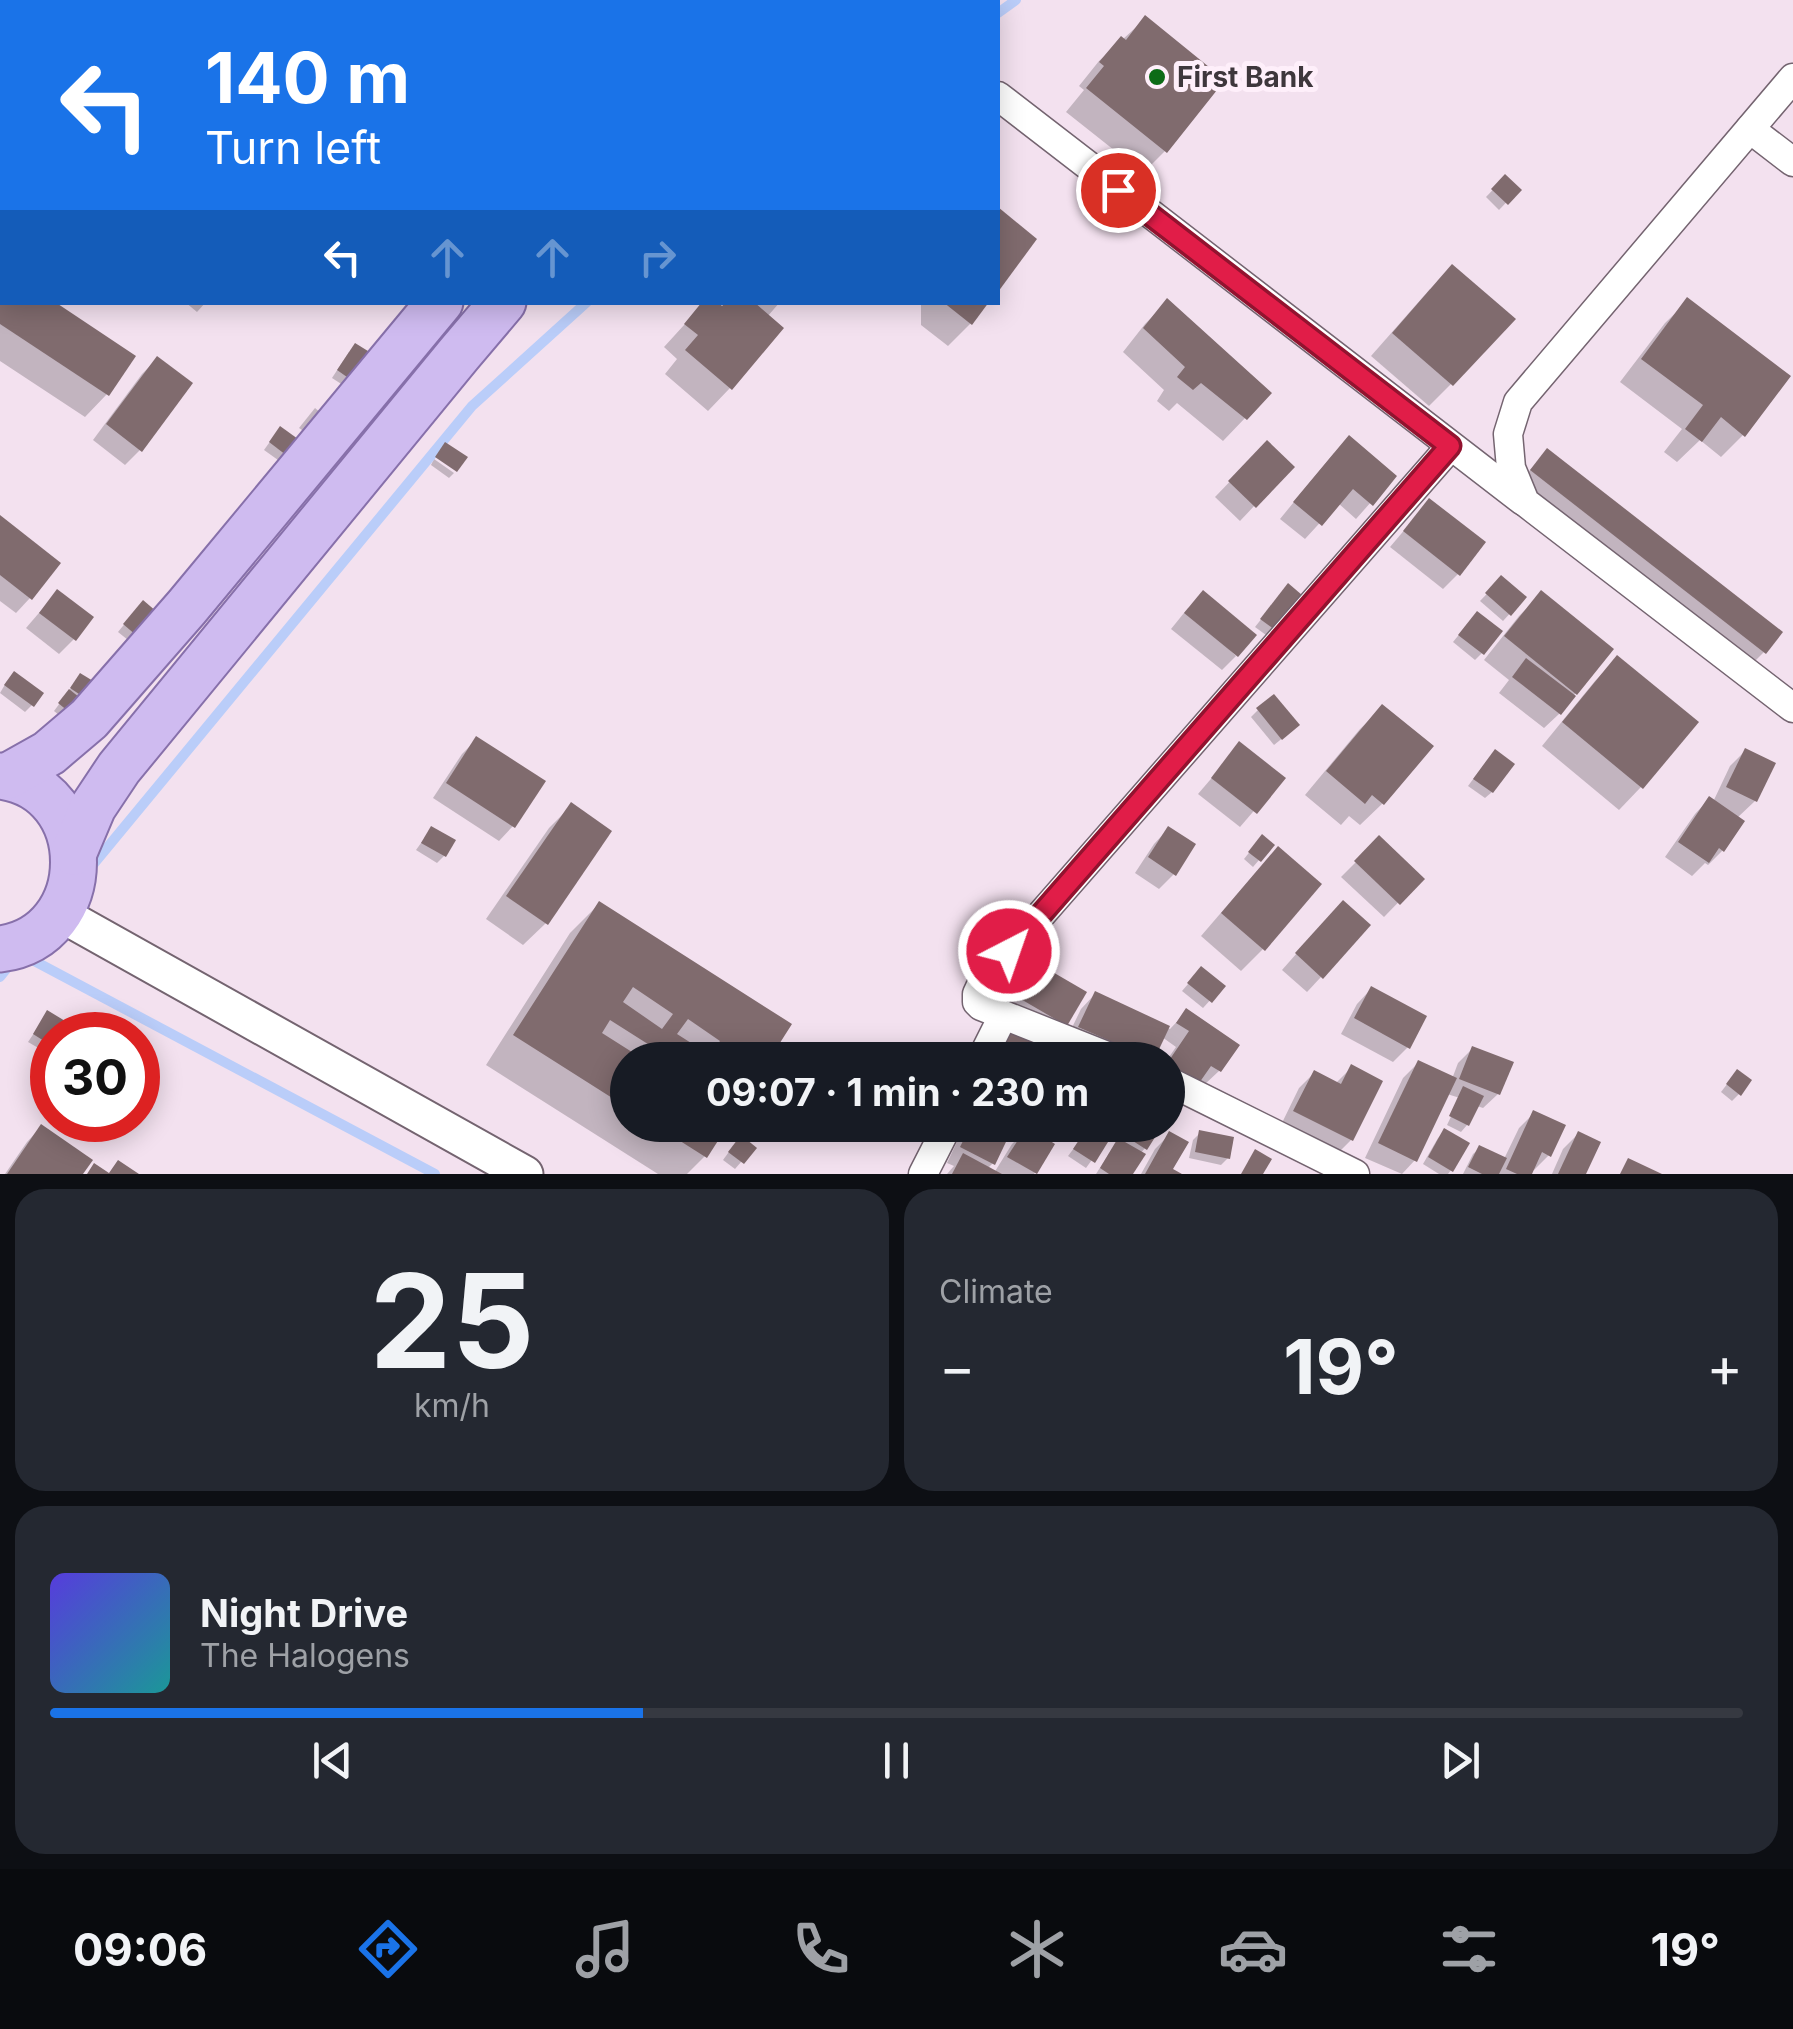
<!DOCTYPE html>
<meta charset="utf-8">
<style>
:root{--surface:#171b24;--page:#242831;--text:#f1f3f6;--muted:#9ea1a6;--line:#363941;--accent:#1a73e8}
body{margin:0;font-family:Inter,sans-serif;background:var(--page);color:var(--text);height:100vh;display:flex;flex-direction:column;font-size:38px;white-space:nowrap}
*{box-sizing:border-box;margin:0}
p{font-size:32px;color:var(--muted)}
.icon{flex:none;width:55px;height:55px;fill:none;stroke:currentColor;stroke-width:2;stroke-linecap:round;stroke-linejoin:round}
.map{position:relative;height:1174px;overflow:hidden}
.drawer{display:flex;flex-direction:column;gap:15px;padding:15px;background:#0d0f14;flex:1}
.drawer>*{flex:none}
.hud{position:absolute;left:0px;top:0px;width:1000px;height:305px;box-shadow:0 5px 25px #0003;background:#1a73e8;color:#fff;overflow:hidden}
.speed{position:absolute;left:30px;top:1012px;display:flex;gap:20px;font-size:50px;font-weight:700;text-align:center}
.speed>*{display:grid;place-content:center;width:130px;height:130px;border-radius:50%;background:var(--surface);box-shadow:0 5px 25px #0003;line-height:1}
.speed .limit{border:15px solid #d22;background:#fff;color:#111}
.pin{position:absolute;display:grid;place-items:center;width:85px;height:85px;color:#fff;margin:-42px;border:5px solid #fff;border-radius:50%;box-shadow:0 2px 10px #0007}
.me{position:absolute;width:110px;margin:-55px;rotate:41deg;stroke-linejoin:round;filter:drop-shadow(0 0 8px #0008)}
.turn{display:flex;align-items:center;gap:35px;height:210px;padding:0 40px;font-size:45px}
.turn .icon{width:130px;height:130px;stroke-width:2.5}
.turn b{display:block;font-size:70px;line-height:85px}
.lanes{display:flex;align-items:center;height:95px;padding:0 40px;background:#0003;justify-content:center;gap:50px;direction:ltr}
.lanes .off{opacity:.35}
.big{font-size:75px;font-weight:700;line-height:1.1}
.drawer .widget{flex:1;display:flex;flex-direction:column;justify-content:center;gap:15px;min-width:0;padding:0 35px;border-radius:30px;background:var(--page)}
.drawer .dial{align-items:center;gap:0}
.dial b{font-size:130px;line-height:1}
.song{display:flex;align-items:center;gap:30px}
.cover{width:120px;height:120px;border-radius:15px;background:linear-gradient(135deg,hsl(250 70% 55%),hsl(180 70% 35%))}
.played{height:10px;border-radius:5px;background:linear-gradient(90deg,var(--accent) 35%,var(--line) 35%)}
.keys{display:flex;justify-content:space-around;direction:ltr}
.heat{display:flex;justify-content:space-between;align-items:center;font-size:55px;direction:ltr}
.drawer .tiles{flex:1;display:grid;gap:15px;grid-template-columns:1fr 1fr}
.widget:last-child{grid-column:span 2}
.trip{position:absolute;left:610px;top:1042px;width:575px;height:100px;border-radius:50px;background:var(--surface);box-shadow:0 5px 25px #0003;font-weight:700;line-height:100px;text-align:center}
.dock{display:flex;height:160px;justify-content:space-around;align-items:center;background:#090b0e;color:var(--muted)}
.dock .icon{width:70px;height:70px}
.dock .selected{color:var(--accent)}
.dock b{font-size:45px;color:var(--text)}
.map>svg:first-child{display:block}
</style>
<div class="map">
<svg width="1793" height="1174" viewBox="0 0 1793 1174">
<rect width="100%" height="100%" fill="#f3e1ef"/>
<g fill="#0003">
<path d="M347,0H394L392,2H346Z"/>
<path d="M505,0H536L534,2H502Z"/>
<path d="M730,0H753L751,2H728Z"/>
<path d="M1145,19L1165,151L1143,173L1066,112L1084,90L1079,86L1099,61Z"/>
<path d="M1505,177L1518,190L1499,210L1486,197Z"/>
<path d="M0,270L2,271V302L107,394L85,417L0,361Z"/>
<path d="M1430,289L1451,384L1429,406L1371,356Z"/>
<path d="M1688,301L1788,377L1743,435L1721,457L1700,440L1677,462L1664,452L1682,429L1620,382L1665,323Z"/>
<path d="M185,302H206L197,312Z"/>
<path d="M705,302L721,309L727,302H780L767,317L781,329L730,388L708,411L665,374L677,359L664,347Z"/>
<path d="M921,302H986L970,324L948,346L921,325Z"/>
<path d="M1167,302L1269,393L1223,441L1177,403L1169,411L1157,401L1164,390L1123,352L1145,324Z"/>
<path d="M349,352V389L332,378Z"/>
<path d="M157,359L140,450L125,465L93,440L142,374Z"/>
<path d="M315,408L321,413L305,432L299,428Z"/>
<path d="M274,436L284,453L278,460L264,450Z"/>
<path d="M1267,443L1291,467L1240,521L1215,497Z"/>
<path d="M1547,451L1764,652L1742,674L1510,493Z"/>
<path d="M1334,453L1394,476L1356,519L1338,503L1305,539L1280,519Z"/>
<path d="M434,459L454,473L449,478L431,465Z"/>
<path d="M1429,501L1458,574L1443,589L1390,547Z"/>
<path d="M0,518L30,598L16,613L0,601Z"/>
<path d="M1502,578L1524,598L1503,621L1480,601Z"/>
<path d="M57,592L74,639L59,654L26,628Z"/>
<path d="M1282,593L1273,628L1266,635L1255,627Z"/>
<path d="M1541,594L1611,649L1559,714L1544,728L1499,693L1509,680L1484,660L1519,616Z"/>
<path d="M1188,608L1236,656L1222,670L1171,629Z"/>
<path d="M136,610L153,612L128,640L118,632Z"/>
<path d="M1470,621L1482,653L1475,660L1453,642Z"/>
<path d="M1617,658L1641,787L1619,810L1542,746L1595,681Z"/>
<path d="M80,676L94,685L70,724L54,711Z"/>
<path d="M7,681L32,705L25,712L0,693Z"/>
<path d="M1383,707V803L1360,825L1349,816L1341,825L1305,795L1360,729Z"/>
<path d="M1258,710L1290,732L1274,745L1251,717Z"/>
<path d="M477,739L513,826L499,841L433,798L462,754Z"/>
<path d="M1240,745L1282,778L1240,827L1198,794Z"/>
<path d="M1745,751L1755,801L1737,818L1742,821L1722,851L1708,865L1705,863L1692,876L1665,857L1695,814L1709,799L1713,802L1730,766Z"/>
<path d="M1488,759L1492,792L1485,798L1468,786Z"/>
<path d="M571,806L546,923L523,945L486,919L549,828Z"/>
<path d="M431,829L444,856L437,863L416,850Z"/>
<path d="M1168,829L1174,874L1159,889L1135,873L1154,844Z"/>
<path d="M1379,839L1421,879L1384,917L1341,877Z"/>
<path d="M1256,844L1259,860L1253,867L1244,859Z"/>
<path d="M1278,850L1263,949L1241,971L1201,936L1256,872Z"/>
<path d="M599,904L766,1060H628V1125H725L705,1156L687,1174H658L486,1065L570,933Z"/>
<path d="M1328,918L1321,977L1307,992L1282,970Z"/>
<path d="M1033,963L1065,1025L999,1010L1018,978Z"/>
<path d="M1195,976L1223,986L1203,1008L1182,991Z"/>
<path d="M1371,989L1408,1047L1393,1062L1341,1034L1357,1004Z"/>
<path d="M1095,994L1170,1029L1187,1011L1219,1071L1204,1085L1168,1090L1167,1060L1176,1047L1162,1037L1151,1060H1104L1065,1042L1081,1009Z"/>
<path d="M47,1014L60,1035H52V1047L47,1053L28,1042Z"/>
<path d="M1472,1049L1498,1094L1483,1108L1477,1106L1467,1125L1461,1132L1447,1125L1460,1098L1447,1094L1415,1160L1402,1174L1365,1158L1403,1078L1418,1063L1452,1079L1458,1063Z"/>
<path d="M1058,1050L1079,1060H1048Z"/>
<path d="M1351,1068V1140L1336,1155L1280,1127L1299,1088L1314,1073L1335,1084Z"/>
<path d="M1731,1079L1739,1094L1732,1101L1721,1092Z"/>
<path d="M1534,1113L1549,1155L1534,1170L1532,1169L1529,1174H1463L1473,1154L1480,1148L1504,1159L1519,1128Z"/>
<path d="M965,1125H1012L993,1163L987,1169L994,1173L1012,1144L1027,1129L1052,1145L1034,1174H947L954,1166L947,1163Z"/>
<path d="M1105,1125H1121L1116,1134L1109,1140L1107,1139L1086,1168L1068,1156L1087,1131L1097,1137Z"/>
<path d="M1127,1125H1139L1145,1148L1140,1154L1130,1174H1096Z"/>
<path d="M41,1127L80,1174H5L27,1142Z"/>
<path d="M1445,1131L1451,1170L1448,1174H1439L1423,1164L1438,1138Z"/>
<path d="M1200,1133L1228,1158L1221,1165L1189,1158L1193,1140Z"/>
<path d="M1170,1134V1169L1177,1174H1141L1155,1149Z"/>
<path d="M1578,1134L1583,1174H1552L1563,1149Z"/>
<path d="M734,1145L753,1148L735,1169L723,1160Z"/>
</g>
<g fill="none" stroke-linecap="round" stroke-linejoin="round">
<g stroke="#bacdf9" stroke-width="10">
<path d="M998,13L1016,0"/>
<path d="M87,872L472,406L587,302"/>
<path d="M25,956L435,1174"/>
<path d="M0,977L12,962"/>
</g>
</g>
<g fill="#806b6e" fill-rule="evenodd">
<path d="M1145,15L1225,80L1167,153L1086,88L1104,66L1099,62L1121,36L1126,40Z"/>
<path d="M1505,174L1522,190L1508,205L1491,189Z"/>
<path d="M998,207L1037,239L998,292Z"/>
<path d="M1452,264L1516,319L1453,386L1392,333Z"/>
<path d="M1687,297L1791,376L1745,437L1721,417L1702,442L1685,429L1703,405L1641,359Z"/>
<path d="M1167,298L1272,393L1247,420L1201,383L1193,390L1177,377L1185,367L1143,328Z"/>
<path d="M0,302H55L136,356L109,396L0,324Z"/>
<path d="M702,302H718L722,306L726,302H754L784,328L732,390L685,350L698,335L684,324Z"/>
<path d="M943,302H989L972,325Z"/>
<path d="M355,343L376,356L357,384L337,370Z"/>
<path d="M157,356L193,383L142,452L106,424Z"/>
<path d="M280,426L298,439L286,455L269,442Z"/>
<path d="M1349,435L1397,476L1373,506L1353,489L1322,526L1293,502Z"/>
<path d="M1267,440L1295,467L1256,508L1228,481Z"/>
<path d="M445,442L468,457L457,472L435,457Z"/>
<path d="M1547,448L1783,632L1766,654L1530,470Z"/>
<path d="M1429,498L1486,542L1460,576L1403,531Z"/>
<path d="M0,515L61,563L32,600L0,575Z"/>
<path d="M1501,575L1527,597L1511,616L1485,593Z"/>
<path d="M1288,583L1302,595L1275,630L1260,619Z"/>
<path d="M57,589L94,617L76,641L39,613Z"/>
<path d="M1203,590L1257,635L1238,657L1184,613Z"/>
<path d="M1541,590L1614,649L1577,695L1504,636Z"/>
<path d="M143,600L157,612L137,636L123,624Z"/>
<path d="M1477,611L1503,631L1484,655L1458,635Z"/>
<path d="M1617,655L1699,722L1643,789L1562,722Z"/>
<path d="M1526,658L1576,696L1561,715L1512,677Z"/>
<path d="M14,671L44,693L34,707L4,685Z"/>
<path d="M80,673L98,684L88,700L70,688Z"/>
<path d="M69,689L90,706L79,720L58,703Z"/>
<path d="M1274,694L1300,725L1282,740L1256,708Z"/>
<path d="M1382,704L1434,746L1384,805L1372,795L1365,804L1326,771Z"/>
<path d="M476,736L546,781L515,828L446,783Z"/>
<path d="M1239,741L1286,778L1257,814L1211,778Z"/>
<path d="M1745,748L1776,763L1757,802L1726,787Z"/>
<path d="M1495,749L1515,764L1493,793L1473,779Z"/>
<path d="M1709,796L1745,821L1724,852L1719,848L1709,863L1678,842Z"/>
<path d="M571,802L612,831L548,925L506,896Z"/>
<path d="M431,826L456,840L446,857L421,843Z"/>
<path d="M1168,826L1196,844L1176,876L1148,857Z"/>
<path d="M1262,834L1275,845L1261,862L1248,852Z"/>
<path d="M1379,835L1425,879L1400,905L1354,861Z"/>
<path d="M1278,846L1322,884L1265,951L1221,913Z"/>
<path d="M1343,900L1371,925L1323,979L1295,953Z"/>
<path d="M599,901L792,1024L769,1060H674L665,1054L661,1060H628V1108L513,1035ZM633,987L673,1014L662,1029L623,1002ZM688,1019L720,1041L710,1055L677,1034ZM610,1020L651,1046L643,1059L602,1033Z"/>
<path d="M1032,960L1087,992L1067,1026L1012,994Z"/>
<path d="M1201,966L1226,986L1212,1003L1187,983Z"/>
<path d="M1371,986L1427,1016L1410,1049L1354,1018Z"/>
<path d="M1095,991L1170,1026L1154,1060L1078,1027Z"/>
<path d="M1186,1008L1240,1045L1221,1072L1211,1066L1197,1086L1168,1066V1062L1189,1031L1176,1023Z"/>
<path d="M47,1010L70,1024L63,1035H52V1046L33,1034Z"/>
<path d="M1012,1025L1046,1041L1037,1060H996Z"/>
<path d="M1472,1046L1514,1062L1500,1095L1459,1079Z"/>
<path d="M1418,1060L1457,1078L1417,1162L1378,1143Z"/>
<path d="M1351,1064L1383,1081L1353,1141L1293,1111L1314,1070L1341,1084Z"/>
<path d="M1737,1069L1752,1080L1741,1096L1726,1084Z"/>
<path d="M1463,1086L1484,1096L1469,1126L1449,1116Z"/>
<path d="M1533,1110L1566,1125L1551,1157L1542,1152L1532,1174H1517L1506,1169Z"/>
<path d="M41,1124L93,1160L83,1174H7Z"/>
<path d="M655,1125H728L707,1158Z"/>
<path d="M971,1125H1014L995,1165L960,1147Z"/>
<path d="M1128,1125H1143L1157,1134L1147,1150L1122,1134Z"/>
<path d="M1027,1126L1055,1144L1037,1174L1007,1157Z"/>
<path d="M1087,1128L1108,1142L1095,1163L1073,1149Z"/>
<path d="M1444,1128L1470,1143L1453,1172L1428,1157Z"/>
<path d="M1199,1130L1234,1137L1230,1159L1195,1152Z"/>
<path d="M1169,1131L1189,1142L1173,1169L1182,1174H1145Z"/>
<path d="M1578,1131L1601,1142L1586,1174H1558Z"/>
<path d="M741,1135L757,1148L744,1164L728,1152Z"/>
<path d="M1118,1138L1146,1154L1133,1174H1109L1100,1168Z"/>
<path d="M1479,1145L1507,1158L1499,1174H1482L1468,1167Z"/>
<path d="M1255,1149L1272,1159L1263,1174H1241Z"/>
<path d="M963,1153L1002,1174H952Z"/>
<path d="M1628,1158L1662,1174H1620Z"/>
<path d="M118,1160L139,1174H87L94,1163L109,1173Z"/>
</g>
<g fill="none" stroke-linecap="round" stroke-linejoin="round">
<g stroke="#746470" stroke-width="31">
<g id="minor">
<path d="M888,0L890,2"/>
<path d="M1793,78L1518,402L1508,434L1511,468L1525,502L1793,708"/>
<path d="M998,96L1523,501"/>
<path d="M1750,129L1793,162"/>
<path d="M981,1060L1003,1016"/>
<path d="M1117,1060L981,1006L977,1002V994L983,981L1450,447"/>
<path d="M1168,1081L1355,1174"/>
<path d="M923,1174L948,1125"/>
</g>
</g>
<g stroke="#746470" stroke-width="39">
<path id="tertiary" d="M59,913L525,1174"/>
</g>
<g stroke="#8770aa" stroke-width="49">
<g id="primary">
<path d="M675,2L677,0"/>
<path d="M828,2L832,0"/>
<path d="M0,776C98,788 98,936 0,949"/>
<path d="M8,776L49,753L89,719L187,607L440,302"/>
<path d="M74,852L93,807L119,768L459,354L503,302"/>
</g>
</g>
<use href="#minor" stroke="#fff" stroke-width="28"/>
<use href="#tertiary" stroke="#fff" stroke-width="35"/>
<use href="#primary" stroke="#cfbbf0" stroke-width="45"/>
</g>
<g fill="none" stroke-linecap="round" stroke-linejoin="round">
<g stroke="#92132f" stroke-width="25">
<path id="route" d="M1009,951L1450,446L1118,190"/>
</g>
<use href="#route" stroke="#e11d48" stroke-width="18"/>
</g>
<circle fill="#0d6b17" stroke="#feeffa" stroke-width="4" cx="1157" cy="77" r="10"/>
<g text-anchor="middle" stroke-width="10" stroke-linejoin="round" paint-order="stroke">
<g font-size="28" font-weight="bold" fill="#3e373c" stroke="#feeffa" text-anchor="start">
<text x="1177" y="87">First Bank</text>
</g>
</g>
</svg>
<div class="speed"><div class="limit">30</div></div>
<div class="pin" style="left:1118px;top:190px;background:#d93025"><svg class="icon" aria-label="arrive" viewBox="0 0 24 24"><path d="M6 21V4h12l-3 4 3 4H6"/></svg></div>
<svg class="me" style="left:1009px;top:951px" viewBox="-20 -20 40 40"><circle r="17" fill="#e11d48" stroke="#fff" stroke-width="3"/><path d="M0-11L8 9 0 5-8 9z" fill="#fff"/></svg>
<div class="trip">09:07 · 1 min · 230 m</div>
<div class="hud">
<div class="turn"><svg class="icon" aria-label="left" viewBox="0 0 24 24"><path d="M17 20v-9H6M10 6l-5 5 5 5"/></svg><div><b>140 m</b>Turn left</div></div>
<div class="lanes"><svg class="icon" aria-label="left" viewBox="0 0 24 24"><path d="M17 20v-9H6M10 6l-5 5 5 5"/></svg><svg class="icon off" aria-label="ahead" viewBox="0 0 24 24"><path d="M12 20V5M6 11l6-6 6 6"/></svg><svg class="icon off" aria-label="ahead" viewBox="0 0 24 24"><path d="M12 20V5M6 11l6-6 6 6"/></svg><svg class="icon off" aria-label="right" viewBox="0 0 24 24"><path d="M7 20v-9h11M14 6l5 5-5 5"/></svg></div>
</div>
</div>
<section class="drawer">
<div class="tiles">
<div class="widget dial"><b>25</b><p>km/h</p></div>
<div class="widget"><p>Climate</p>
<div class="heat"><a>−</a><b class="big">19°</b><a>+</a></div>
</div>
<div class="widget">
<div class="song"><i class="cover"></i><div><b>Night Drive</b><p>The Halogens</p></div></div>
<div class="played"></div>
<div class="keys"><svg class="icon" aria-label="previous" viewBox="0 0 24 24"><path d="M18 5L8 12l10 7zM5 5v14"/></svg><svg class="icon" aria-label="pause" viewBox="0 0 24 24"><path d="M8 5v14M16 5v14"/></svg><svg class="icon" aria-label="next" viewBox="0 0 24 24"><path d="M6 5l10 7-10 7zM19 5v14"/></svg></div>
</div>
</div>
</section>
<nav class="dock">
<b>09:06</b>
<svg class="icon selected" aria-label="directions" viewBox="0 0 24 24"><path d="M12 3l9 9-9 9-9-9zM9 14v-3h6M13 9l2 2-2 2"/></svg>
<svg class="icon" aria-label="music" viewBox="0 0 24 24"><path d="M9 18V5l10-2v13"/><circle cx="6" cy="18" r="3"/><circle cx="16" cy="16" r="3"/></svg>
<svg class="icon" aria-label="phone" viewBox="0 0 24 24"><path d="M5 4h4l2 5-3 2q2 4 5 5l2-3 5 2v4C11 20 4 13 5 4z"/></svg>
<svg class="icon" aria-label="climate" viewBox="0 0 24 24"><path d="M12 3v18M4 7l16 10M4 17L20 7"/></svg>
<svg class="icon" aria-label="car" viewBox="0 0 24 24"><path d="M5 17H2v-5l4-1 3-4h7l3 4 3 1v5h-3M9 17h6M6 11h13"/><circle cx="7" cy="17" r="2"/><circle cx="17" cy="17" r="2"/></svg>
<svg class="icon" aria-label="filters" viewBox="0 0 24 24"><path d="M4 7h16M4 17h16"/><circle cx="9" cy="7" r="2"/><circle cx="15" cy="17" r="2"/></svg>
<b>19°</b>
</nav>
